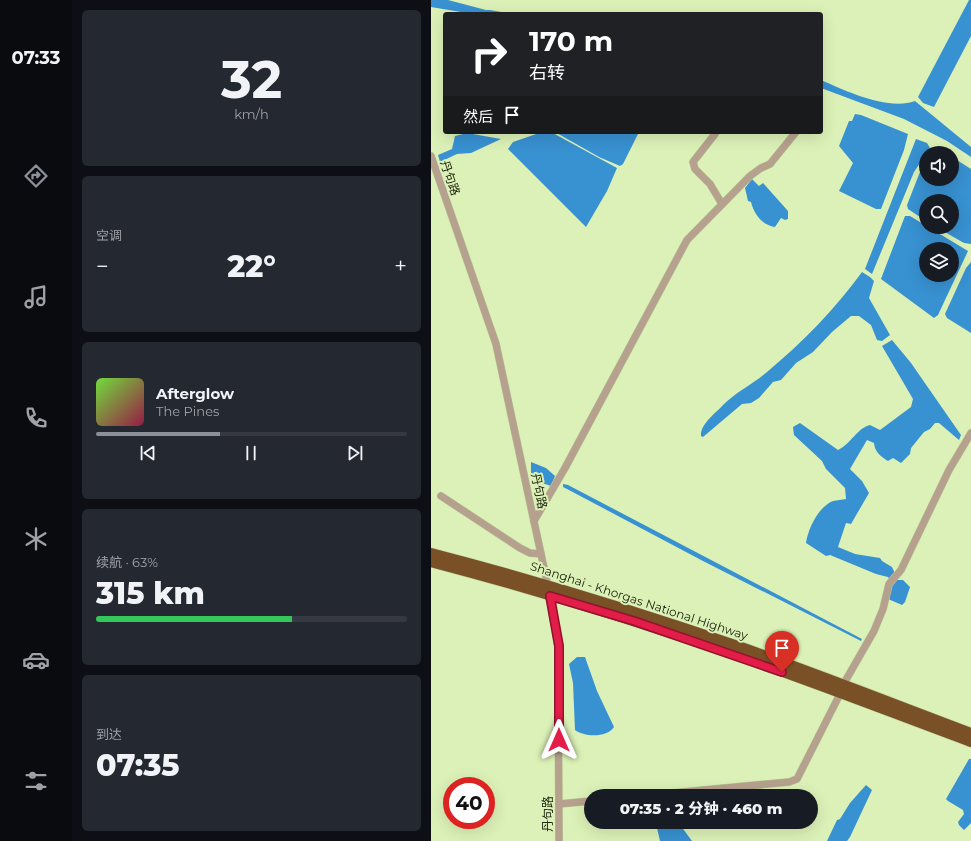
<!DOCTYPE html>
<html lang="zh">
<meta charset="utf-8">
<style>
:root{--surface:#171b24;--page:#242831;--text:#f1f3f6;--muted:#9ea1a6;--line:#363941;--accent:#8c9099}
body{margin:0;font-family:Montserrat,"Noto Sans SC",sans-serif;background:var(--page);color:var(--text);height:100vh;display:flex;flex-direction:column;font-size:15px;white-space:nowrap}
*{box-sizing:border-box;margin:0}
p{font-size:13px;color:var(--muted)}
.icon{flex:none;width:22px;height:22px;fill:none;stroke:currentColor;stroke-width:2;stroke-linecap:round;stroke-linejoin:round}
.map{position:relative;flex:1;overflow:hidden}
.drawer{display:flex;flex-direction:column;gap:10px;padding:10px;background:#0d0f14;width:359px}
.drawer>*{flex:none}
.hud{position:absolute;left:12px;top:12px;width:380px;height:122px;border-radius:4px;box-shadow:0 4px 16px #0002;background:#202124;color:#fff;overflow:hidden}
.controls{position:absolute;left:488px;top:146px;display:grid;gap:8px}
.controls a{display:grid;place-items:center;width:40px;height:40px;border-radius:50%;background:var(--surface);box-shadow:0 4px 16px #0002;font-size:20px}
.speed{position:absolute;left:12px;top:777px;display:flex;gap:8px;font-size:20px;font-weight:700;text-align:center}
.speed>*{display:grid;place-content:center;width:52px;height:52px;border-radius:50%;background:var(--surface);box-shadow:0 4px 16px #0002;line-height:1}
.speed .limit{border:6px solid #d22;background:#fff;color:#111}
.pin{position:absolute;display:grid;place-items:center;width:34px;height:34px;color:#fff;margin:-41px -17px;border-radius:50% 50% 50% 0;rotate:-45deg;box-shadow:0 0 4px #0007}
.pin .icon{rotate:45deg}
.me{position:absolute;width:44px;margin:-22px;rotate:0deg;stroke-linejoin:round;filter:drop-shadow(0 0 3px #0008)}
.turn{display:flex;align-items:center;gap:14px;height:84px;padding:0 20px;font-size:18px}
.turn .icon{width:52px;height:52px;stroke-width:2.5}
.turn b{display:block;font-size:28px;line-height:34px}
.then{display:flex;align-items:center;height:38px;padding:0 20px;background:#0003;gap:8px;font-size:15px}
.big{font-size:30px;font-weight:800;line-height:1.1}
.drawer .card{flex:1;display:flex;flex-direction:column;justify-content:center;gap:6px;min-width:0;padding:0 14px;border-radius:6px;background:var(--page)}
.drawer .dial{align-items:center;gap:0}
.dial b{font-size:52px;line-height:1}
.song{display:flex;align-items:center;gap:12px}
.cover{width:48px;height:48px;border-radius:6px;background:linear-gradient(135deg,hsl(100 70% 55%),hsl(340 70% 35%))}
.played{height:4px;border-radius:2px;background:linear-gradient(90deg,var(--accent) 40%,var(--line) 40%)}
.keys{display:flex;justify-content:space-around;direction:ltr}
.heat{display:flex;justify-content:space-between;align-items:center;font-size:22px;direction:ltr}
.charge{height:6px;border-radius:3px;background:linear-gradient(90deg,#34c759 63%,var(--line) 0)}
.trip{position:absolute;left:153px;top:789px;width:234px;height:40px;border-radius:20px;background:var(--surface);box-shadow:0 4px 16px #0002;font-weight:800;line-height:40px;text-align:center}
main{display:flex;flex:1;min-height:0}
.tab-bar{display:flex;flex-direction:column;width:72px;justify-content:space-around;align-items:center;background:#090b0e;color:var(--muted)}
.tab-bar .icon{width:28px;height:28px}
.tab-bar .current{color:var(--accent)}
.tab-bar b{font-size:18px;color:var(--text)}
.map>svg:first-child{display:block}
</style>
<main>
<nav class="tab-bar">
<b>07:33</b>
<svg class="icon current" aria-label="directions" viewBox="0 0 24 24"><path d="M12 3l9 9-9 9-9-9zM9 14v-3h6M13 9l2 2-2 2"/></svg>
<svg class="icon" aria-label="music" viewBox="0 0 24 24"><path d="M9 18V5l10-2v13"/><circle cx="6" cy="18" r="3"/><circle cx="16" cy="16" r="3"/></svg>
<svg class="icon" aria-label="phone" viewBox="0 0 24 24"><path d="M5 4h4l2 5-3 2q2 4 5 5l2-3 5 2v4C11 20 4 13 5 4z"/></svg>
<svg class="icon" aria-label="climate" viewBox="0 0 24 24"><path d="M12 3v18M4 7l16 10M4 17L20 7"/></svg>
<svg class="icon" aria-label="car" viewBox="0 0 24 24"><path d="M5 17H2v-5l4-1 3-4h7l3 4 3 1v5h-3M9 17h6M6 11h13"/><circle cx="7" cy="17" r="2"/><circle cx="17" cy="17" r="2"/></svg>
<svg class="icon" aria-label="filters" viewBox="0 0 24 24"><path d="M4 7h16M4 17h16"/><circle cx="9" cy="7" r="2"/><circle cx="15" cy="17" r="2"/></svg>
</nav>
<section class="drawer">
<div class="card dial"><b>32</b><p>km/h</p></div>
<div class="card"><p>空调</p>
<div class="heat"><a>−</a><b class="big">22°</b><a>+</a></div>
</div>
<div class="card">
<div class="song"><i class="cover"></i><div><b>Afterglow</b><p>The Pines</p></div></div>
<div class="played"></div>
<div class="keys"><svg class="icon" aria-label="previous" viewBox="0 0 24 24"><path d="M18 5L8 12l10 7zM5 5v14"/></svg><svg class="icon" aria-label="pause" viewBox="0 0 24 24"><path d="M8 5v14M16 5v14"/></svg><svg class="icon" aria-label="next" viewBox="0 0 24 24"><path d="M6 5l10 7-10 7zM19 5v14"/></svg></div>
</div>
<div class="card"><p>续航 · 63%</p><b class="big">315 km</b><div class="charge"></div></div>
<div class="card"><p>到达</p><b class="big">07:35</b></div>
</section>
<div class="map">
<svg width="540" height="841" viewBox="0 0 540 841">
<rect width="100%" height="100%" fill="#dcf1b7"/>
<g fill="#3891d1" fill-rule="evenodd">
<path d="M0,0H17L55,10H59L82,14H42L0,7Z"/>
<path d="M538,0H540V36L503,107L492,103L487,97Z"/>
<path d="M390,80C415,91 457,111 484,101L540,147V157L516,141L473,119L390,88Z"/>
<path d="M424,114L430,115L477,134L473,150L450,209H445L408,191L422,163L408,146L418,121H421Z"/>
<path d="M111,132H120L186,168L176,191L155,227L77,149L82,142Z"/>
<path d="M124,132H208L192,164L189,166L168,157Z"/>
<path d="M36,133L70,139L40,153L26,154L9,162L7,155L21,149L24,136Z"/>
<path d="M485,139L496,143L499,148L483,172L441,274L434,269Z"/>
<path d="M521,157L540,169V244L533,243L505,227H521V201H495V221L477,209L476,205L489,172L495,162V179H521Z"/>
<path d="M321,179L328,186L332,183L357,211V219L354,220L350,218L344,227C331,225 323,214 320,202L317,201L314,188Z"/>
<path d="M474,216H479L537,251L507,315L503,318L450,279ZM495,249H521V275H495Z"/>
<path d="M540,262V333L516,318L514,314L535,268Z"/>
<path d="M431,272L439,277L443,281L438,298L459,335L451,341L446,340L440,325L428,316H420L401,332L382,352L365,363L350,380L342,382L328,398L320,403L311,404L272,437L270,436C269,424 285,413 292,405C305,392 322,384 336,372C372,342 404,309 431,272Z"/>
<path d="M461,340L480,363L530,435L528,440L508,423H504L499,429L493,432L480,448L479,454L470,463L462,458L457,461C449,456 444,452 443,443L436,440L419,469L431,481L438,493L420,524L415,523L407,547L424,554L449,558L451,561L461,567L467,580H472L479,587L474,602L471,605L457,599L461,584L457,577L445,574L399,555L395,556L375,543C377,529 387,507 402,501C406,500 411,500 415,499L414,488L395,469L391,461L363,435L362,427L369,423L407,450C420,444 426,428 439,425L449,430L480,407L482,399L451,346Z"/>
<path d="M100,462L115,468L124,476L120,486L108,482L106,476L100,474Z"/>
<path d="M132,484L137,485L431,639L430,641L272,561L136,489L132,487Z"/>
<path d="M146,657H154L166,691L183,727C176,738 153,737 144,730L142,683L138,664Z"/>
<path d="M538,759H540V823L533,830L528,825L527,822L533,814L532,810L517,801L515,799Z"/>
<path d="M435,785L441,790L419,837L416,841H396L406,820L409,819L419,803Z"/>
<path d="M235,822H247L261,841H229L226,828Z"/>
</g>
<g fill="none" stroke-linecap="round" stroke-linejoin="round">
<g stroke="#bacd99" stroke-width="8">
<g id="minor">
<path d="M284,134L262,162L264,169L279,184L291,204"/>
<path d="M0,156L65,344L119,596L127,646L128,841"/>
<path d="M10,496L89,548L99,553L110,554"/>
<path d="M103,521L134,468L256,240L319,176L330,168L339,164L365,132"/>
<path d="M412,685L443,631L452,609L458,584L470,570L518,470L540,433"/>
<path d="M210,796L358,782L366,779L409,694"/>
<path d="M128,804L160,801"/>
</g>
</g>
<g stroke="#bacd99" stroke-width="11">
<g id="highway">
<path d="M0,553C104,580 208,612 310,647C387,674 463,704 540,733"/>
<path d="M0,562C103,589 206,621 307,656C385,683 462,713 540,742"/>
</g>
</g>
<use href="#minor" stroke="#b6a18e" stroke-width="7"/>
<use href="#highway" stroke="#7a5026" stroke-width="10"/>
</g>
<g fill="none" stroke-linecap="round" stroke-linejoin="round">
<g stroke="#92132f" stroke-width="10">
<path id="route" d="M128,740V646L119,596L203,621L351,672"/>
</g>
<use href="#route" stroke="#e11d48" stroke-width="7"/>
</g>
<g text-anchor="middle" stroke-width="4" stroke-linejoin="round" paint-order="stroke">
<g font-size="12" fill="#202711" stroke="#dcf1b7">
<text transform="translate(19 178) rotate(71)" y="4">丹句路</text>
<text transform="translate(108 491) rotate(78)" y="4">丹句路</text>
<text transform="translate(208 601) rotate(18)" y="4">Shanghai - Khorgas National Highway</text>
<text transform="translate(117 814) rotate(-90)" y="4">丹句路</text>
</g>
</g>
</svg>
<div class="controls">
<a><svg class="icon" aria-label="sound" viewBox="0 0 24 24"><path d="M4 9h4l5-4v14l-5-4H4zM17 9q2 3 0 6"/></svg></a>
<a><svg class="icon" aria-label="search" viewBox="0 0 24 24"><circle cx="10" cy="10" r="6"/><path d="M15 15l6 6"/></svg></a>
<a><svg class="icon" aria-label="layers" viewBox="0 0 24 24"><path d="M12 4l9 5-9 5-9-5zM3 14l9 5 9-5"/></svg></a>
</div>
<div class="speed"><div class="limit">40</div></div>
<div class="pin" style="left:351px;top:672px;background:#d93025"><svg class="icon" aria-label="arrive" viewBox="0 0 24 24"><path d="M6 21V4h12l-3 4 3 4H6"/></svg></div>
<svg class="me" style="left:128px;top:740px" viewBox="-20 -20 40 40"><path d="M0-17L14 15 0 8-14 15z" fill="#e11d48" stroke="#fff" stroke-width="4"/></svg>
<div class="trip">07:35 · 2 分钟 · 460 m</div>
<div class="hud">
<div class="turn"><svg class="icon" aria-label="right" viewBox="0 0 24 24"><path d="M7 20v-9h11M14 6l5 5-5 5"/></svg><div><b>170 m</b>右转</div></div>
<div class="then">然后<svg class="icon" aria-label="arrive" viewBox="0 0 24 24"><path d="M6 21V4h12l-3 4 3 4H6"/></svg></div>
</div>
</div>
</main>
